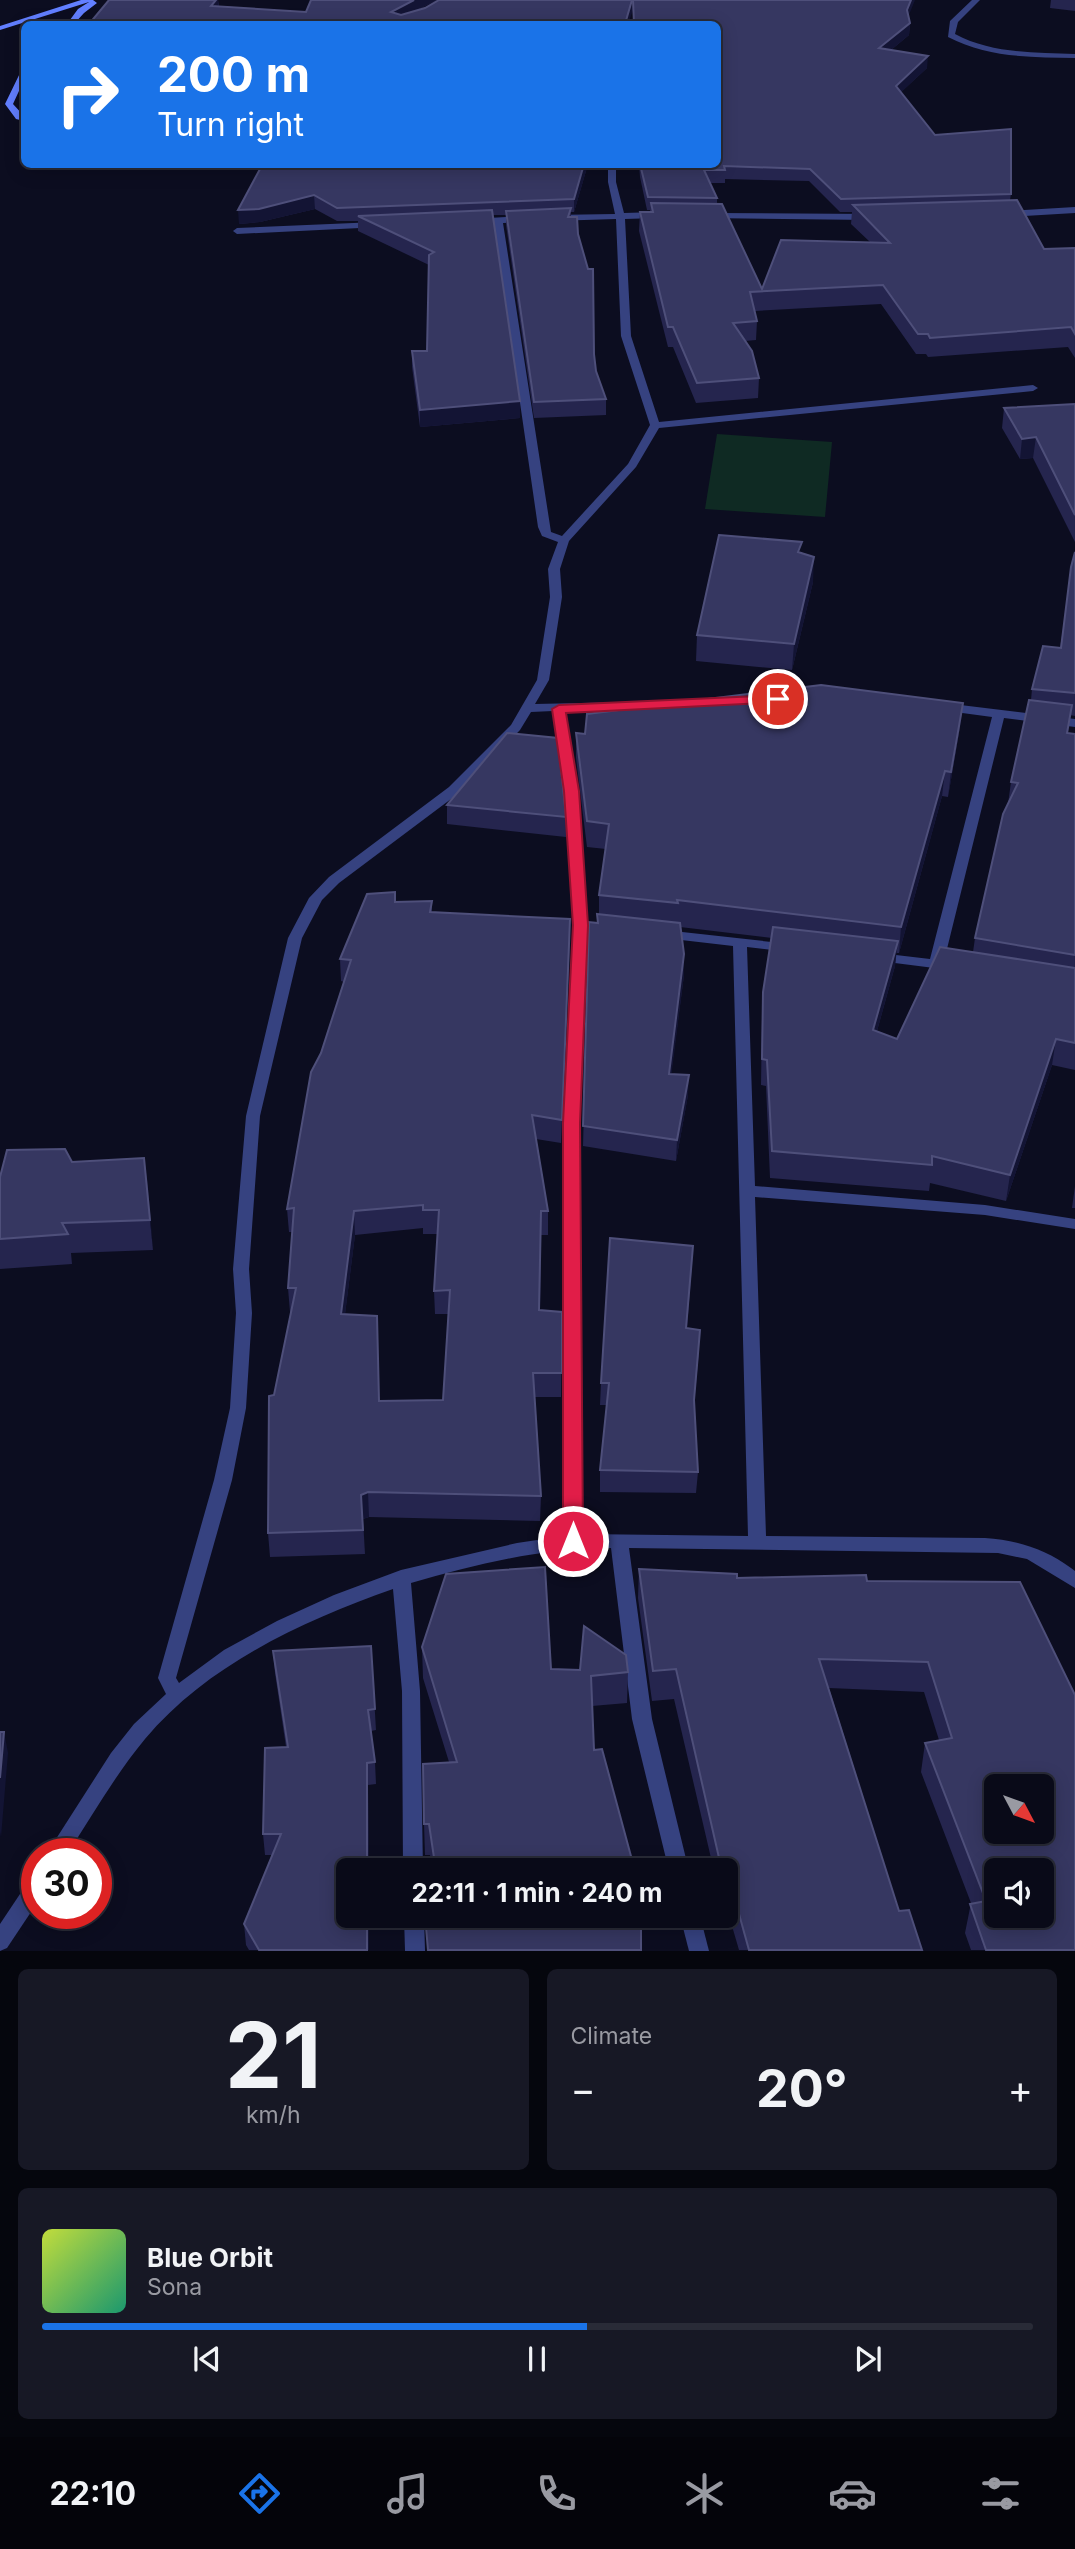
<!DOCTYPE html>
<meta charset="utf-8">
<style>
:root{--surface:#090a18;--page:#171825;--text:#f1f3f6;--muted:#999aa2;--line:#292b37;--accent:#1a73e8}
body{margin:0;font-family:Inter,sans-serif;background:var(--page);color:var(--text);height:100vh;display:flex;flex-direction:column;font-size:26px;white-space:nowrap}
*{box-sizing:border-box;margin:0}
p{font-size:23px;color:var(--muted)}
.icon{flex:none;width:38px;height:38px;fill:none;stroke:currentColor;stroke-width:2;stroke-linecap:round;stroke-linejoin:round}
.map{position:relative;height:1951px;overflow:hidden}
.panel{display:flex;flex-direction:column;gap:18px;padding:18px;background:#05060d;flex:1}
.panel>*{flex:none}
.banner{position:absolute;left:21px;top:21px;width:700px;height:147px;border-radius:10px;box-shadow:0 4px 18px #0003,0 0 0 2px var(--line);background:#1a73e8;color:#fff;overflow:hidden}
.needle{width:46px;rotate:131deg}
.fabs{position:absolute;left:984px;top:1774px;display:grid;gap:14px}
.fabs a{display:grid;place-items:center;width:70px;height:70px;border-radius:10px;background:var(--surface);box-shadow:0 4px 18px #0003,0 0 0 2px var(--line);font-size:35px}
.speed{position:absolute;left:21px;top:1838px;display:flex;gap:14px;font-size:35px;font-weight:700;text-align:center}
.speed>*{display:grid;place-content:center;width:91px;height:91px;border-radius:50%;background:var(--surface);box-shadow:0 4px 18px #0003,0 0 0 2px var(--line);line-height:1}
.speed .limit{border:10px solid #d22;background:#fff;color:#111}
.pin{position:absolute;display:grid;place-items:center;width:60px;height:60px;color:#fff;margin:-30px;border:4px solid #fff;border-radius:50%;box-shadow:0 2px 7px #0007}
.me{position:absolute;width:77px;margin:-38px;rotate:0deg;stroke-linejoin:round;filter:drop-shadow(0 0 5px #0008)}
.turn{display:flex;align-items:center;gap:24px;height:147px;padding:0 21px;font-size:32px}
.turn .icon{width:91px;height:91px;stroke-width:2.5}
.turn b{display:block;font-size:49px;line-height:60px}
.big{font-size:52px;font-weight:700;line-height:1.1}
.panel .tile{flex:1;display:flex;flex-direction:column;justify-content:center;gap:10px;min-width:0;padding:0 24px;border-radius:10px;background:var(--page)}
.panel .dial{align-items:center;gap:0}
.dial b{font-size:91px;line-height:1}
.song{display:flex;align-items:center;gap:21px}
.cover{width:84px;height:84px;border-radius:10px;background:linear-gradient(135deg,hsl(70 70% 55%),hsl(160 70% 35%))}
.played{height:7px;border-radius:4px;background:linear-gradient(90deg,var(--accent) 55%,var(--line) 55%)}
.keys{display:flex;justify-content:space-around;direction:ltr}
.heat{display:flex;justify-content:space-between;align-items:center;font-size:38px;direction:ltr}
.panel .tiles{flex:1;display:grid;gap:18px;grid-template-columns:1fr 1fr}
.tile:last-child{grid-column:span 2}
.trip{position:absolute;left:336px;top:1858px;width:402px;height:70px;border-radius:10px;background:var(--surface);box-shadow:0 4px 18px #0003,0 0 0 2px var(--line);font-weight:700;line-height:70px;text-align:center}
.dock{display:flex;height:112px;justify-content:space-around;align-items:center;background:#04040a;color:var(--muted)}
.dock .icon{width:49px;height:49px}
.dock .current{color:var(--accent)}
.dock b{font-size:32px;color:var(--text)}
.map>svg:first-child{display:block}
</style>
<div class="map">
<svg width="1075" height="1951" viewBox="0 0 1075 1951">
<rect width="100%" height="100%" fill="#0c0d20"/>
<path fill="#0f2a23" d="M717,434L832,442L825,517L705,509Z"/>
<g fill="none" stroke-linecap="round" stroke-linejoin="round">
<g fill="#364280" fill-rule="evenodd">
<path d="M972,0H980L958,22L955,34C992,54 1034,52 1075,54V58C1031,57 988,58 948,37L950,21Z"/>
<path d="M608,164H616V182L624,213L657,212L661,215L657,218L625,219L631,336L659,422L1033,385L1038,388L1033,391L659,428L636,467L569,541L560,569L562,597L549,680L535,704L673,701L679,705L673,709L565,711L578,791L587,925L580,1123L582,1534L748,1536L733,946L664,938L657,934L664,930L790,944L797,948L790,952L747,947L755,1186L985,1205L1075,1219V1229L985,1215L755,1197L766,1536L985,1538C1017,1540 1045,1549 1071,1568L1075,1571V1588L1027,1559L998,1553L629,1548L652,1719L689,1871H669L632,1719L611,1548C542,1548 476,1564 411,1583L420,1691L423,1871H403L402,1691L393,1589C303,1621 208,1664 145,1739C116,1774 93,1814 68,1853H47L111,1753L134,1724L166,1694L158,1678L214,1480L230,1408L236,1313L233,1269L246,1116L288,938L309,898L329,877L449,787L511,725L537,680L550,597L548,569L558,542L542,536L538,527L494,223H472V219L524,216L528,219L524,222L503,223L551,532L562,536L628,464L650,425L621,336L616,219L552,221L548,218L552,215L615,214L608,182ZM553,711L566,791L573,925L564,1123V1536L517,1543L401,1570L334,1595L277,1621L224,1650L179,1683L176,1678L232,1480L246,1408L252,1313L249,1269L260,1116L302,938L322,900L339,883L459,793L520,730L531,712Z"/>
<path d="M1075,207V213L1006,217L1002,214L1006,211Z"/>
<path d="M709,213L871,214L875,217L871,220L706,218V214Z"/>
<path d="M377,222L381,225L380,227L237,234L233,231L237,228Z"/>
<path d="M944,703L1075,719V727L1004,718L944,961L955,963L957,966L950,970L879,961L872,957L879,953L930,959L992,717L940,710L938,707L940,704Z"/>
<path d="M37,1876V1903L7,1948L0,1951V1924L30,1879Z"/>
<path d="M404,1916H424L425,1951H405Z"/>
<path d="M680,1916H700L709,1951H689Z"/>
</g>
<g fill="#627fff" fill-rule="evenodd">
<path d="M81,0H93L97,3L84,13L74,24H67L78,9L89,2L0,30V26Z"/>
<path d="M21,71H24V80L13,104L24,116V121L16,119L5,104Z"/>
</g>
</g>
<g fill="#25254e" fill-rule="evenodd">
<path d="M109,0H218L219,6L306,12L311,0H437L417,10L425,8L439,0L908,16L910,23L909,35L891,50L927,68L901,92L935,135L1011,194L1010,200L1044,249L1075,248V358L1068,347L928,357L926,354H916L881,304L755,311L757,321L756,340L745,341L759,378L758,398L696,403L673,347H668L639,231L640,212H650V210H647L640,177L639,164H718V24H633V10L89,24ZM725,179L809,181L840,212H852L851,224L870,242L762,289L717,204V198L710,183H725Z"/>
<path d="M1051,0H1075V11L1050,8Z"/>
<path d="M285,164H588L574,212H571V217L578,234L596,371L606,399V415L534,418L506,225V215H492L520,401V418L420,427L412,367V351H427L429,265L358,231V221H337L315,209L260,222L239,224Z"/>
<path d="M1075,404V542L1033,458L1020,459L1002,428L1004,408Z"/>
<path d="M1075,552V716L1070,715L1068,733L1075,734V1070L1052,1065L1006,1201L930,1183L929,1191L770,1178L766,1086L761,1085L762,1018L763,992L772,938L680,927L684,975L671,1074L688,1095L676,1161L583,1146L589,922L597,923V914H599V895L606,849L587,847L576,758V733L585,734L960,727L948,797L942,796L899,953H896L895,966L877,1031L897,1039L973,952L975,938L1008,804L1011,782L1031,700L1032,689L1060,648Z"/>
<path d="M801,553L813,582L792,670L696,661L697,635Z"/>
<path d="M447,805L566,817V837L447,824Z"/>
<path d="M395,892L396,902L432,901V912L570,941L561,1143L536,1139L548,1211V1235H541L540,1310L562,1312L561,1397H535L541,1496L540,1521L369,1517L363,1519L365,1554L270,1557L268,1533L274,1395L291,1312H290L288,1288L292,1232H289L287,1209L321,1053L344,982L341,981L340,959ZM423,1228V1234H438L434,1291L435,1314H448L443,1400L380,1401L345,1314L355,1235Z"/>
<path d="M144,1158L153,1250L71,1253L72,1264L0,1269V1177L72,1162Z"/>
<path d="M1075,1186V1208H1072Z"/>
<path d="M693,1246L687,1329L699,1351L694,1405L698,1472L696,1493L600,1492V1470L607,1405H600L601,1383Z"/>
<path d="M639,1569L737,1578L867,1581L1020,1582L1075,1950H971L965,1933L971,1903L921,1772L925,1743L939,1740L924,1692L829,1688L899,1911L922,1950H739L732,1926L726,1927L724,1916H726V1871H714L674,1699L652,1701L638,1598Z"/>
<path d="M371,1646L376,1730L371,1731L375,1762L376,1784L368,1785L369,1871H348L369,1916V1950H249L246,1945L244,1924L272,1855H265L263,1834L286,1747L275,1673L273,1651Z"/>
<path d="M422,1647L551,1669L628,1672L627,1703L592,1706L594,1750L635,1871H432L430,1855H425L424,1824L449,1762L423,1678Z"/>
</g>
<g fill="#131434">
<path d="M216,0H218L219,9L211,6Z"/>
<path d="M414,0H437L391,23V12Z"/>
<path d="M633,0V10L628,24H625Z"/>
<path d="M911,0H915L906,22L907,10Z"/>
<path d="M910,23L909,35L879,60V48Z"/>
<path d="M928,56L927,68L895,98L896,86Z"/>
<path d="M584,164H588L574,212V199Z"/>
<path d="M314,195L315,209L260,222L239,224L238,210Z"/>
<path d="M520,401V418L420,427V410Z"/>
<path d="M1036,437L1033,458L1020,459L1022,439Z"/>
<path d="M814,557L813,582L792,670L794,644Z"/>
<path d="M963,703L960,727L948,797L951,772Z"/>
<path d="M945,771L942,796L899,953L901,927Z"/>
<path d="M570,919V941L561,1143L562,1120Z"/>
<path d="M898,941L895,966L870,1056L873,1030Z"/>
<path d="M684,954V975L669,1094V1074Z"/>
<path d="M1056,1039L1052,1065L1006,1201L1010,1175Z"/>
<path d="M689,1075L688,1095L676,1161L677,1140Z"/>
<path d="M144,1158L148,1187L153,1250L150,1220Z"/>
<path d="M354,1211L355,1235L342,1338L341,1314Z"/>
<path d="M693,1246L692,1267L685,1350L686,1328Z"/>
<path d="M368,1492L369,1517L363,1519L361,1495Z"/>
<path d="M4,1732L8,1753L1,1837L0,1831V1778Z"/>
<path d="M367,1763L368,1785L369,1871H367Z"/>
<rect x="367" y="1916" width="2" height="34"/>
</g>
<g fill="#363761" stroke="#4e4f7a" stroke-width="2" fill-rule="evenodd">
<path d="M109,0H216L211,6L306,12L311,0H414L391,12L401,15L425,8L439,0H632L625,24H89Z"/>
<path d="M633,0H911L907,10L910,23L879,48L928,56L896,86L935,135L1011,129V194L841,199L810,169L724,166L725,170H704L717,198L648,197L640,164H718V24H634Z"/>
<path d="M285,164H584L574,199L337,208L314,195L259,209L238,210L260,169H283Z"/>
<path d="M1017,200L1044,249L1075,248V334L1071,327L930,338L928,334H918L883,285L750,292L757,321L733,323L752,351L759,378L697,383L673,327H668L640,212H653L651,203L722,204L762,289L781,240L890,243L853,205Z"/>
<path d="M571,208L568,217H577L578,234L588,269H593L594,354L596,371L606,399L534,402L506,211Z"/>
<path d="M492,210L520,401L420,410L412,351H427L429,255L434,252L358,216Z"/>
<path d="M1075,404V515L1036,437L1022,439L1004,408Z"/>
<path d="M719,535L802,542L798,552L814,557L794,644L697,635Z"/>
<path d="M1075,552V693L1032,689L1043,646L1061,648L1071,567Z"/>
<path d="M821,685L963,703L951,772L945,771L901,927L677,900L678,903L599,895L609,824L587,821L576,733L585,734L587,714Z"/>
<path d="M1029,700L1072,705L1067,733L1075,734V955L975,938L1003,814L1018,783L1011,782Z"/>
<path d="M507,733L558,738L566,817L447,805Z"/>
<path d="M395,892V902L432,901L430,912L570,919L562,1120L532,1115L548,1211H541L539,1310L562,1312V1373H533L541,1496L368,1492L361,1495L363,1530L268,1533L269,1396L274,1395L296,1288H288L294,1208L287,1209L311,1072L321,1053L351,960L340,959L367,894ZM423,1205V1210H439L434,1291L450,1290L443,1400L379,1401L377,1316L341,1314L354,1211Z"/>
<path d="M597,914L680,923L684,954L669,1074L689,1075L677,1140L583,1126L589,922L598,923Z"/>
<path d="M773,927L898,941L873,1030L897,1039L940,947L1075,968V1043L1056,1039L1010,1175L932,1156V1165L772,1151L767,1060L762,1059L763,992Z"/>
<path d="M65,1149L72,1162L144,1158L150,1220L62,1223L68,1234L0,1239V1177L7,1150Z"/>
<path d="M610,1238L693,1246L686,1328L700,1330L694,1400L698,1472L600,1470L609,1383H601Z"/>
<path d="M545,1567L551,1669L580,1670L584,1626L626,1655L628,1672L591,1676L594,1750L602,1749L635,1871H436L429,1824H424L423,1764L457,1762L422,1647L446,1574Z"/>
<path d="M639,1569L737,1574V1578L866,1575L867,1581L1020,1582L1075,1695V1950H986L970,1904L986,1901L925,1743L952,1738L928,1662L819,1659L899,1911L909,1910L922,1950H749L734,1896L729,1897L726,1887V1871H722L676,1669L653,1671ZM996,1787H1041V1832H996ZM996,1871H1041V1916H996Z"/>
<path d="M371,1646L375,1709L368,1710L375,1762L367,1763V1871H348V1916H367V1950H259L244,1924L281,1834H263L265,1748L288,1747L273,1651Z"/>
<path d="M0,1732H4L0,1778Z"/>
<path d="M425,1916H641V1950H428Z"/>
</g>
<path fill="#e11d48" stroke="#92132f" stroke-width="2" d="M778,695L784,699L782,702L566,713L579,791L588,925L580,1123L583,1541L580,1546H566L563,1541V1123L573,925L564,791L552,709L559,705Z"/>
</svg>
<div class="fabs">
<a><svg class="needle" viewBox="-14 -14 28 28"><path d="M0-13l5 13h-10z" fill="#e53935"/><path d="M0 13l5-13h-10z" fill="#999aa2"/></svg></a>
<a><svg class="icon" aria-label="sound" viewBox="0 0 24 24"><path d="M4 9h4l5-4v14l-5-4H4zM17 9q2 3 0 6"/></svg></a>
</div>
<div class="speed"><div class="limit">30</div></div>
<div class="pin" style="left:778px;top:699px;background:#d93025"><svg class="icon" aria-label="arrive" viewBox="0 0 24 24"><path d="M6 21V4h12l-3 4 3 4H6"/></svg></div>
<svg class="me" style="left:573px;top:1541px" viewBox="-20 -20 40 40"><circle r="17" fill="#e11d48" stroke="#fff" stroke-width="3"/><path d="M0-11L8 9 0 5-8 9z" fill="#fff"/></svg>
<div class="trip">22:11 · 1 min · 240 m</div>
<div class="banner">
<div class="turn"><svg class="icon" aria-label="right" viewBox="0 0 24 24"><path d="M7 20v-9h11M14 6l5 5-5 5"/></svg><div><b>200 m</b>Turn right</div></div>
</div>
</div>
<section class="panel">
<div class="tiles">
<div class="tile dial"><b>21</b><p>km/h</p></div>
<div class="tile"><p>Climate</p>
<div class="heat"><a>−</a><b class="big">20°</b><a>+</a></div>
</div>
<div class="tile">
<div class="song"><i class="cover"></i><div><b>Blue Orbit</b><p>Sona</p></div></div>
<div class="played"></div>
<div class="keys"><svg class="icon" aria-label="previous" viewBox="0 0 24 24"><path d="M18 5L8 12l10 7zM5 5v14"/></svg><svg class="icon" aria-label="pause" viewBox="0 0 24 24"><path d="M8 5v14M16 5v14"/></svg><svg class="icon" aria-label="next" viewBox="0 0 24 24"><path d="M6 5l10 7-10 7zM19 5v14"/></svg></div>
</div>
</div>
</section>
<nav class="dock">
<b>22:10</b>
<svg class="icon current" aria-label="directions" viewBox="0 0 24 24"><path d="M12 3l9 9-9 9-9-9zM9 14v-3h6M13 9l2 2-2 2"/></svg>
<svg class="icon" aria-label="music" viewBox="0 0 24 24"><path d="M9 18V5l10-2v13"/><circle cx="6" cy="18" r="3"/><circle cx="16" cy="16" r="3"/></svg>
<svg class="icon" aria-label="phone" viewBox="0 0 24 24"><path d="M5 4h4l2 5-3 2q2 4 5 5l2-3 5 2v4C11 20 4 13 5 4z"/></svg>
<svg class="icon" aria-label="climate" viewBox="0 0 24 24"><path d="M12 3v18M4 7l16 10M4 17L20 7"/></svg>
<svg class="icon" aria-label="car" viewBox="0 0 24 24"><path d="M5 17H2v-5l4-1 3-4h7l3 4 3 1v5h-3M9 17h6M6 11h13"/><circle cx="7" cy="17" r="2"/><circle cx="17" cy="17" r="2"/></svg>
<svg class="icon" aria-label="filters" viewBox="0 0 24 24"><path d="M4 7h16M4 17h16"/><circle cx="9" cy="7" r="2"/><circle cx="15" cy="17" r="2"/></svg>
</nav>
